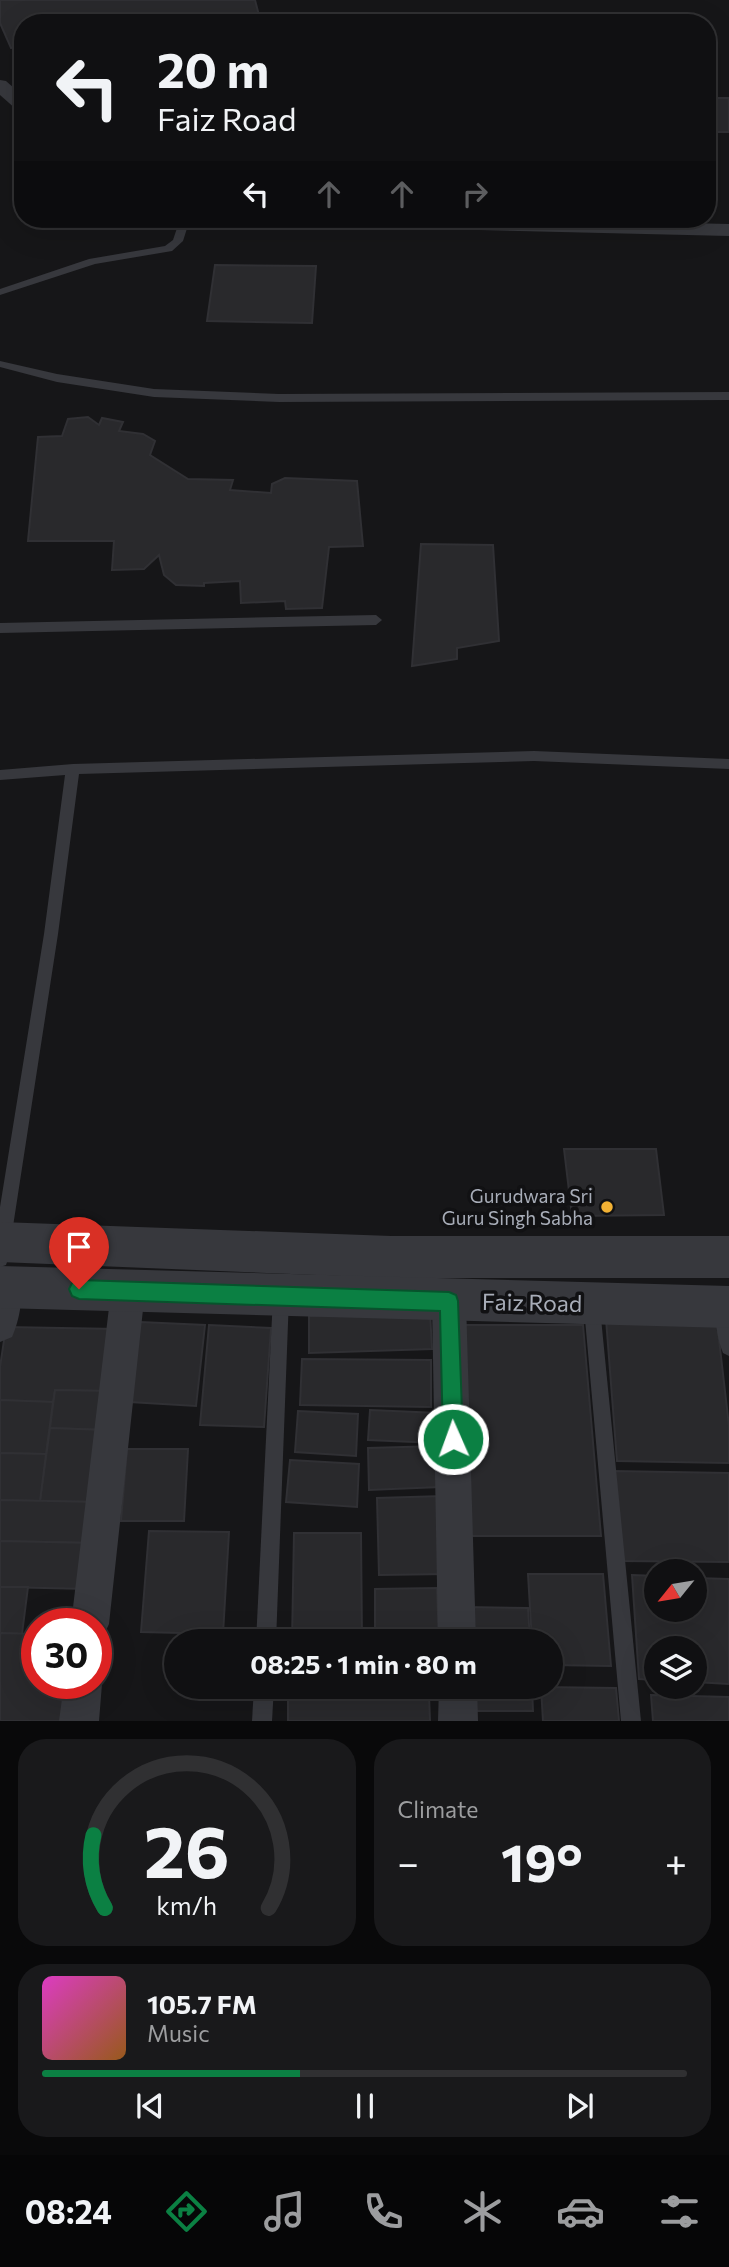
<!DOCTYPE html>
<meta charset="utf-8">
<style>
:root{--surface:#101012;--page:#19191b;--text:#f1f3f6;--muted:#9c9d9f;--line:#303032;--accent:#0b8043}
body{margin:0;font-family:Commissioner,sans-serif;background:var(--page);color:var(--text);height:100vh;display:flex;flex-direction:column;font-size:26px;white-space:nowrap}
*{box-sizing:border-box;margin:0}
p{font-size:23px;color:var(--muted)}
.icon{flex:none;width:38px;height:38px;fill:none;stroke:currentColor;stroke-width:2;stroke-linecap:round;stroke-linejoin:round}
.map{position:relative;height:1721px;overflow:hidden}
.side{display:flex;flex-direction:column;gap:18px;padding:18px;background:#09090a;flex:1}
.side>*{flex:none}
.hud{position:absolute;left:14px;top:14px;width:702px;height:214px;border-radius:28px;box-shadow:0 7px 28px #0002,0 0 0 2px var(--line);background:#101012;color:var(--text);overflow:hidden}
.needle{width:46px;rotate:240deg}
.controls{position:absolute;left:644px;top:1559px;display:grid;gap:14px}
.controls a{display:grid;place-items:center;width:63px;height:63px;border-radius:50%;background:var(--surface);box-shadow:0 7px 28px #0002,0 0 0 2px var(--line);font-size:35px}
.speed{position:absolute;left:21px;top:1608px;display:flex;gap:14px;font-size:35px;font-weight:700;text-align:center}
.speed>*{display:grid;place-content:center;width:91px;height:91px;border-radius:50%;background:var(--surface);box-shadow:0 7px 28px #0002,0 0 0 2px var(--line);line-height:1}
.speed .limit{border:10px solid #d22;background:#fff;color:#111}
.pin{position:absolute;display:grid;place-items:center;width:60px;height:60px;color:#fff;margin:-72px -30px;border-radius:50% 50% 50% 0;rotate:-45deg;box-shadow:0 0 7px #0007}
.pin .icon{rotate:45deg}
.me{position:absolute;width:77px;margin:-38px;rotate:358deg;stroke-linejoin:round;filter:drop-shadow(0 0 5px #0008)}
.turn{display:flex;align-items:center;gap:24px;height:147px;padding:0 28px;font-size:32px}
.turn .icon{width:91px;height:91px;stroke-width:2.5}
.turn b{display:block;font-size:49px;line-height:60px}
.lanes{display:flex;align-items:center;height:66px;padding:0 28px;background:#0003;justify-content:center;gap:35px;direction:ltr}
.lanes .off{opacity:.35}
.big{font-size:52px;font-weight:700;line-height:1.1}
.side .tile{flex:1;display:flex;flex-direction:column;justify-content:center;gap:10px;min-width:0;padding:0 24px;border-radius:28px;background:var(--page)}
.side .dial{align-items:center;gap:0}
.dial svg{height:182px;overflow:visible;fill:none;stroke:var(--line);stroke-width:7;stroke-linecap:round;text-anchor:middle}
.dial text{fill:var(--text);stroke:none}
.song{display:flex;align-items:center;gap:21px}
.cover{width:84px;height:84px;border-radius:10px;background:linear-gradient(135deg,hsl(310 70% 55%),hsl(30 70% 35%))}
.played{height:7px;border-radius:4px;background:linear-gradient(90deg,var(--accent) 40%,var(--line) 40%)}
.keys{display:flex;justify-content:space-around;direction:ltr}
.heat{display:flex;justify-content:space-between;align-items:center;font-size:38px;direction:ltr}
.side .tiles{flex:1;display:grid;gap:18px;grid-template-columns:1fr 1fr}
.tile:last-child{grid-column:span 2}
.trip{position:absolute;left:164px;top:1629px;width:399px;height:70px;border-radius:35px;background:var(--surface);box-shadow:0 7px 28px #0002,0 0 0 2px var(--line);font-weight:700;line-height:70px;text-align:center}
.dock{display:flex;height:112px;justify-content:space-around;align-items:center;background:#060607;color:var(--muted)}
.dock .icon{width:49px;height:49px}
.dock .on{color:var(--accent)}
.dock b{font-size:32px;color:var(--text)}
.map>svg:first-child{display:block}
</style>
<div class="map">
<svg width="729" height="1721" viewBox="0 0 729 1721">
<rect width="100%" height="100%" fill="#161618"/>
<g fill="#29292c" stroke="#303034" stroke-width="2">
<path d="M0,0H255L261,23H23V47L11,48L0,23Z"/>
<rect x="707" y="98" width="22" height="34"/>
<path d="M215,265L316,266L312,323L207,321Z"/>
<path d="M88,417L99,425L102,418L123,422L119,431L143,434L155,441L150,455L188,479L233,480L230,490L271,493L272,484L285,478L357,481L363,546L329,547L322,608L286,609L285,601L241,603L240,581L204,583V586L176,585L164,575L159,555L144,569L112,570L114,541H28L38,437L62,436L68,419Z"/>
<path d="M421,544L493,545L499,641L457,648V659L412,666Z"/>
<path d="M564,1149H656L664,1215L572,1216Z"/>
<path d="M430,1312L432,1349L309,1353V1316Z"/>
<path d="M606,1319L717,1322L729,1426V1463L617,1461Z"/>
<path d="M140,1322L205,1325L196,1406L130,1402Z"/>
<path d="M209,1325L271,1328L264,1427L200,1425Z"/>
<path d="M461,1325H583L601,1536H470Z"/>
<path d="M6,1327L117,1329L110,1391L55,1390L53,1402L0,1400V1367Z"/>
<path d="M302,1359L431,1360V1407L300,1405Z"/>
<path d="M55,1390L110,1391L106,1430L50,1428Z"/>
<path d="M0,1400L53,1402L46,1454L0,1453Z"/>
<path d="M370,1410L438,1413L437,1443L368,1440Z"/>
<path d="M298,1411L358,1414L356,1456L295,1452Z"/>
<path d="M50,1428L106,1430L98,1502L40,1501Z"/>
<path d="M438,1446L440,1487L369,1490L368,1448Z"/>
<path d="M127,1449H188L184,1521H121Z"/>
<path d="M0,1453L46,1454L40,1501L0,1500Z"/>
<path d="M290,1460L359,1464L357,1507L286,1502Z"/>
<path d="M613,1471L729,1473V1562L620,1561Z"/>
<path d="M443,1496L447,1574L379,1575L377,1498Z"/>
<path d="M0,1500L98,1502L94,1543L0,1541Z"/>
<path d="M149,1531L229,1532L223,1634L141,1632Z"/>
<path d="M294,1533H361L362,1642H292Z"/>
<path d="M0,1541L94,1543L88,1589L0,1587Z"/>
<path d="M528,1574H603L611,1666L551,1665V1642H532Z"/>
<path d="M632,1575L656,1576V1610H695V1578L729,1579V1684L695,1682V1648H656V1680L639,1679Z"/>
<path d="M0,1587H28L22,1634L0,1633Z"/>
<path d="M437,1588L439,1642H375V1589Z"/>
<path d="M465,1607L528,1608L530,1642H466Z"/>
<path d="M0,1633L37,1634V1684H76L72,1721H0Z"/>
<path d="M468,1687H532L533,1711H468Z"/>
<path d="M541,1687L616,1688L619,1721H543Z"/>
<path d="M429,1694L430,1721H288V1697Z"/>
<path d="M651,1695L729,1697V1721H653Z"/>
</g>
<g fill="none" stroke-linecap="round" stroke-linejoin="round">
<g fill="#37383d" fill-rule="evenodd">
<path d="M180,219H190L183,241L172,251L95,264L0,295V289L89,259L165,246L173,240Z"/>
<path d="M0,361L57,374L154,389L279,394L729,392V400L279,402L154,397L57,382L0,367Z"/>
<path d="M376,615L382,620L376,625L0,633V623Z"/>
<path d="M534,751L729,759V769L534,761L79,774L58,934L8,1259L6,1265L0,1267V1207L44,934L65,775L0,780V770L73,764Z"/>
<path d="M281,1289L287,1291L289,1297L276,1642H256L273,1297L275,1291Z"/>
<path d="M592,1300L598,1302L600,1308L641,1721H621L584,1308L586,1302Z"/>
<path d="M724,1303L729,1305V1356L723,1353C718,1341 713,1317 718,1305Z"/>
<path d="M254,1687H274L272,1721H252Z"/>
</g>
<g fill="#37383d" fill-rule="evenodd">
<path d="M0,80L6,81L23,96V111L17,110L0,95Z"/>
<path d="M262,219H508L729,224V236L272,225Z"/>
<path d="M5,1270L17,1275C25,1294 20,1318 12,1337L0,1342V1272Z"/>
<path d="M128,1274L140,1279L145,1291L109,1624L103,1637L96,1640V1624H71L111,1291L116,1279Z"/>
<path d="M449,1284L461,1289L466,1301L476,1642H438L432,1301L437,1289Z"/>
<path d="M96,1670L102,1684L99,1721H59L64,1684H96Z"/>
<path d="M439,1687H477L478,1721H438Z"/>
</g>
<g fill="#37383d" fill-rule="evenodd">
<path d="M0,1222L391,1236H729V1278H391L0,1262Z"/>
<path d="M0,1266L729,1286V1328L0,1308Z"/>
</g>
</g>
<path fill="#0b8043" stroke="#07532c" stroke-width="2" d="M79,1280L449,1292L456,1295L458,1301L463,1439L460,1447L453,1449L446,1447L443,1439L440,1311L79,1299L72,1296L69,1289L72,1283Z"/>
<circle fill="#f2b134" stroke="#111113" stroke-width="2.5" cx="607" cy="1207" r="7"/>
<g text-anchor="middle" stroke-width="7" stroke-linejoin="round" paint-order="stroke">
<g font-size="19" fill="#a8adb8" stroke="#111113" text-anchor="end">
<text x="593" y="1203">Gurudwara Sri<tspan x="593" dy="22">Guru Singh Sabha</tspan></text>
</g>
<g font-size="23" fill="#a8adb8" stroke="#111113">
<text transform="translate(532 1303) rotate(1)" y="8">Faiz Road</text>
</g>
</g>
</svg>
<div class="controls">
<a><svg class="needle" viewBox="-14 -14 28 28"><path d="M0-13l5 13h-10z" fill="#e53935"/><path d="M0 13l5-13h-10z" fill="#9c9d9f"/></svg></a>
<a><svg class="icon" aria-label="layers" viewBox="0 0 24 24"><path d="M12 4l9 5-9 5-9-5zM3 14l9 5 9-5"/></svg></a>
</div>
<div class="speed"><div class="limit">30</div></div>
<div class="pin" style="left:79px;top:1289px;background:#d93025"><svg class="icon" aria-label="arrive" viewBox="0 0 24 24"><path d="M6 21V4h12l-3 4 3 4H6"/></svg></div>
<svg class="me" style="left:453px;top:1439px" viewBox="-20 -20 40 40"><circle r="17" fill="#0b8043" stroke="#fff" stroke-width="3"/><path d="M0-11L8 9 0 5-8 9z" fill="#fff"/></svg>
<div class="trip">08:25 · 1 min · 80 m</div>
<div class="hud">
<div class="turn"><svg class="icon" aria-label="left" viewBox="0 0 24 24"><path d="M17 20v-9H6M10 6l-5 5 5 5"/></svg><div><b>20 m</b>Faiz Road</div></div>
<div class="lanes"><svg class="icon" aria-label="left" viewBox="0 0 24 24"><path d="M17 20v-9H6M10 6l-5 5 5 5"/></svg><svg class="icon off" aria-label="ahead" viewBox="0 0 24 24"><path d="M12 20V5M6 11l6-6 6 6"/></svg><svg class="icon off" aria-label="ahead" viewBox="0 0 24 24"><path d="M12 20V5M6 11l6-6 6 6"/></svg><svg class="icon off" aria-label="right" viewBox="0 0 24 24"><path d="M7 20v-9h11M14 6l5 5-5 5"/></svg></div>
</div>
</div>
<section class="side">
<div class="tiles">
<div class="tile dial"><svg viewBox="0 0 100 80">
<path d="M14 69A42 42 0 1 1 86 69"/>
<path d="M14 69A42 42 0 0 1 9 37" stroke="#0b8043"/>
<text x="50" y="56" font-size="32" font-weight="700">26</text>
<text x="50" y="72" font-size="11">km/h</text>
</svg></div>
<div class="tile"><p>Climate</p>
<div class="heat"><a>−</a><b class="big">19°</b><a>+</a></div>
</div>
<div class="tile">
<div class="song"><i class="cover"></i><div><b>105.7 FM</b><p>Music</p></div></div>
<div class="played"></div>
<div class="keys"><svg class="icon" aria-label="previous" viewBox="0 0 24 24"><path d="M18 5L8 12l10 7zM5 5v14"/></svg><svg class="icon" aria-label="pause" viewBox="0 0 24 24"><path d="M8 5v14M16 5v14"/></svg><svg class="icon" aria-label="next" viewBox="0 0 24 24"><path d="M6 5l10 7-10 7zM19 5v14"/></svg></div>
</div>
</div>
</section>
<nav class="dock">
<b>08:24</b>
<svg class="icon on" aria-label="directions" viewBox="0 0 24 24"><path d="M12 3l9 9-9 9-9-9zM9 14v-3h6M13 9l2 2-2 2"/></svg>
<svg class="icon" aria-label="music" viewBox="0 0 24 24"><path d="M9 18V5l10-2v13"/><circle cx="6" cy="18" r="3"/><circle cx="16" cy="16" r="3"/></svg>
<svg class="icon" aria-label="phone" viewBox="0 0 24 24"><path d="M5 4h4l2 5-3 2q2 4 5 5l2-3 5 2v4C11 20 4 13 5 4z"/></svg>
<svg class="icon" aria-label="climate" viewBox="0 0 24 24"><path d="M12 3v18M4 7l16 10M4 17L20 7"/></svg>
<svg class="icon" aria-label="car" viewBox="0 0 24 24"><path d="M5 17H2v-5l4-1 3-4h7l3 4 3 1v5h-3M9 17h6M6 11h13"/><circle cx="7" cy="17" r="2"/><circle cx="17" cy="17" r="2"/></svg>
<svg class="icon" aria-label="filters" viewBox="0 0 24 24"><path d="M4 7h16M4 17h16"/><circle cx="9" cy="7" r="2"/><circle cx="15" cy="17" r="2"/></svg>
</nav>
